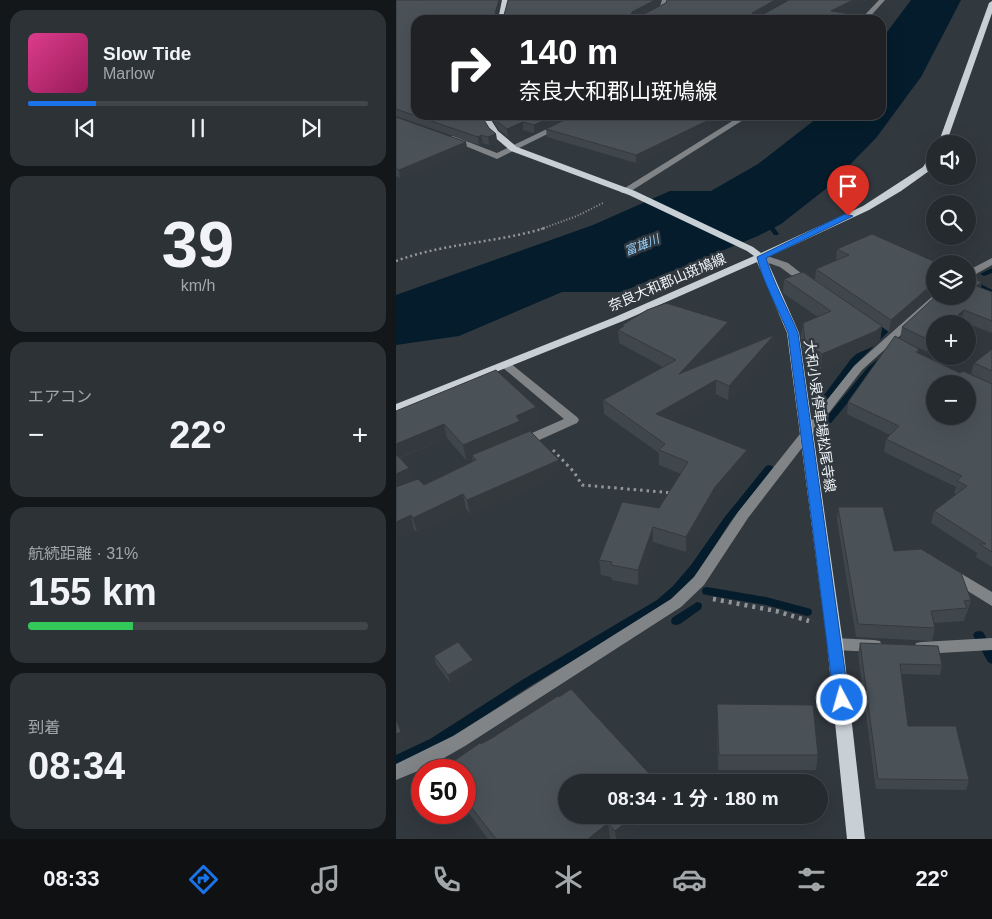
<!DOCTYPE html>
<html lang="ja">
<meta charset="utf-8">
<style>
:root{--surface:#252a2e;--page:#2d3236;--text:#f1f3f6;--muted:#a3a7aa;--line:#42464a;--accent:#1a73e8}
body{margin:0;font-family:Arial,"Noto Sans JP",sans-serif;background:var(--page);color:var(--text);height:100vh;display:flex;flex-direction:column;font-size:19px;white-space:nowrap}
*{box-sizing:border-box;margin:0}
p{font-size:16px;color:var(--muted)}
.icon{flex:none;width:28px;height:28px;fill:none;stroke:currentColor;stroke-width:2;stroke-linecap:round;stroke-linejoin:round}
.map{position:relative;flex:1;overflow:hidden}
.side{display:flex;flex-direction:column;gap:10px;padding:10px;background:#141719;width:396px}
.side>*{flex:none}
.banner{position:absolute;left:15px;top:15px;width:475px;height:105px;border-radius:15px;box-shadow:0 5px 20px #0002,0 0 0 1px var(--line);background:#202124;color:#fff;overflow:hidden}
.tools{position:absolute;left:530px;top:135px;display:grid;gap:10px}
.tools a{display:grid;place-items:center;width:50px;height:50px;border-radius:50%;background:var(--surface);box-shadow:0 5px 20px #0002,0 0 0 1px var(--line);font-size:25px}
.speed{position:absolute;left:15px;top:759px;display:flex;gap:10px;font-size:25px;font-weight:700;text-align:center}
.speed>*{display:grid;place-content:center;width:65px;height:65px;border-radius:50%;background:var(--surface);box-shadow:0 5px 20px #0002,0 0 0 1px var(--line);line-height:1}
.speed .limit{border:8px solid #d22;background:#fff;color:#111}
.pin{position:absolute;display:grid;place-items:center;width:42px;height:42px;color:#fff;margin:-51px -21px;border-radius:50% 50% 50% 0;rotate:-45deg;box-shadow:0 0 5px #0007}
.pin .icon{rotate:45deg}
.me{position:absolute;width:55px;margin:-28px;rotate:354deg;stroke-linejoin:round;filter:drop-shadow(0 0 4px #0008)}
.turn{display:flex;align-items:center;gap:18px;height:105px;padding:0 25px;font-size:22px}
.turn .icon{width:65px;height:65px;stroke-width:2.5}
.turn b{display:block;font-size:35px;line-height:42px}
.big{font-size:38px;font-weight:700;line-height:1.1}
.side .card{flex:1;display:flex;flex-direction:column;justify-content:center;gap:8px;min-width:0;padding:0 18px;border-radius:15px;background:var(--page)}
.side .dial{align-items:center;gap:0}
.dial b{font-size:65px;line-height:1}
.song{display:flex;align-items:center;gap:15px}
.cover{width:60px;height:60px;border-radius:8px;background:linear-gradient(135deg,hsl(330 70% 55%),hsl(330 70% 35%))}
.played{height:5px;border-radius:2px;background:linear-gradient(90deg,var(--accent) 20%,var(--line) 20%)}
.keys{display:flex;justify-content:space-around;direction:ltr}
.heat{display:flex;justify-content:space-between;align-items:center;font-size:28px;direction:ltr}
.charge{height:8px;border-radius:4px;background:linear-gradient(90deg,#34c759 31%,var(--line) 0)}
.trip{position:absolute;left:162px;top:774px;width:270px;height:50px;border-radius:25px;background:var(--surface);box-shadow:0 5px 20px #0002,0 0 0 1px var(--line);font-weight:700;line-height:50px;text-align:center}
.tabs{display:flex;height:80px;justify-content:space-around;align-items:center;background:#0f1112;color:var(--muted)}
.tabs .icon{width:35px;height:35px}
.tabs .on{color:var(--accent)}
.tabs b{font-size:22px;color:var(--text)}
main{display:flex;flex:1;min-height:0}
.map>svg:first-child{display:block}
</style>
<main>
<section class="side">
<div class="card">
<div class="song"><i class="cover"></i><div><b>Slow Tide</b><p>Marlow</p></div></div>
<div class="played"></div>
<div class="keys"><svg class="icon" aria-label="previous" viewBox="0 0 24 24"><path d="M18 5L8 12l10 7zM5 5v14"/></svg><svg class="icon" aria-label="pause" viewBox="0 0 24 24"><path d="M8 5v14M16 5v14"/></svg><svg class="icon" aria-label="next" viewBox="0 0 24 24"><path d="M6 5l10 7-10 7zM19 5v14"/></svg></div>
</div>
<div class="card dial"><b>39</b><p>km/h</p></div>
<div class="card"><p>エアコン</p>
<div class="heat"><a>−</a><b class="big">22°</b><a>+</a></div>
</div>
<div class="card"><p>航続距離 · 31%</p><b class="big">155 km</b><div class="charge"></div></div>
<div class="card"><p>到着</p><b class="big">08:34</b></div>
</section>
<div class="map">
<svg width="596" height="839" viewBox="0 0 596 839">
<rect width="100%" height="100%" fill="#31383e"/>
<path fill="#041c2c" d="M515,0H565L525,77L480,138L431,188L385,224L362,236L225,292H166L63,336L0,345V295L197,225L274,191H315L362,164L425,115H485V40Z"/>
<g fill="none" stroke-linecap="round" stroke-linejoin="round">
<g fill="#041c2c" fill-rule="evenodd">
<path d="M370,218L372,219L383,234L382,235H378L367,220Z"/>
<path d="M596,268V273L588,276L584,274Z"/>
<path d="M573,281H579L596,290V295L573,285Z"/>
<path d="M481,319H484L490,321L493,331L461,363L425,411H419L418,409L419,407L455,359L485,331L483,324L480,321Z"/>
<path d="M482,359H488L489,361L478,371L435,423H429L428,421L429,419L472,367Z"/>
<path d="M373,465L376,466L378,468L376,470L334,522L303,571L285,592L269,606L134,686L42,747L0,767V755L34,739L126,680L261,600L277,586L295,565L328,518L370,466Z"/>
<path d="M311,587L370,597L415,609L416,612L415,615L411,616L370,605L311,595L307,594L306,591L307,588Z"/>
<path d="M301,602L305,603L306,606L305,609L284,624L280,625L276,624L275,621L276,618Z"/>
<path d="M583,631L587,632L596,648V664L592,662L577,635L579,632Z"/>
</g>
<path stroke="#90969b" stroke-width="2" stroke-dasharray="1 2" stroke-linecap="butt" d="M145,229L181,216L207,203"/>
<path stroke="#90969b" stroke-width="2.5" stroke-dasharray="2 3" stroke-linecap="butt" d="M0,261C48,243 100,243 149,228"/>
<path stroke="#90969b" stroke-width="3" stroke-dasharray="2.5 4" stroke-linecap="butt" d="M157,450L178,472L186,485L277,493"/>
<path stroke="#90969b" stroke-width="4.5" stroke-dasharray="3 5" stroke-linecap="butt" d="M317,599L380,611L413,621"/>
<g fill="#808487" fill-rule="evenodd">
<path d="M266,0H272L269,8L245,20H237L264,6Z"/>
<path d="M483,0H489L471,20H464Z"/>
<path d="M180,115H190L101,159L50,138L57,136L101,153Z"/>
<path d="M346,115H355L232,193H226L224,191Z"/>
<path d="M365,254L392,263L419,284L418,286H410L384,267L361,259V255Z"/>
<path d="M596,258V265L571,279V271Z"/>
<path d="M539,294V296H548L466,370L352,518L308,585L285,607L69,746L34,766L0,780V764L57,736L275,599L298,577L342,512L458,366Z"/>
<path d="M110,362L114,363L181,417L183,420L181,423L130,446H120L119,443L120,440L168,419L106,367L104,365L106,363Z"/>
<path d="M554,567L596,592V606L549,577L547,573L549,569Z"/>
<path d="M439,638L478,640L484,641L486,646L484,651L478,652L439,650L433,649L431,644L433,639Z"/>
<path d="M596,638V650L526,654L520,653L518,648L520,643L526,642Z"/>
</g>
<g fill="#c8d0d6" fill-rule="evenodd">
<path d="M106,0H112L108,20H102Z"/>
<path d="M596,1V13L550,144H542L593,3Z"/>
<path d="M84,115H92L102,131L121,147L239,191L357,247L365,253L467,206L527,167L536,153H539V162L533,171L505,191L473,210L370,258L403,333L447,644L469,839H451L431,644L391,333L361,262L227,321L0,412V404L219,317L358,256L351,251L233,195L115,151L96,135Z"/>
</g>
</g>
<g fill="#40474c" fill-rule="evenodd">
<path d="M0,0L101,15L262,5L243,15H246L270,3L271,0H389L363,15H366L393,0H470L444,12L454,14L20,20L93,128L100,134L101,142L93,145L87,143L83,145L0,116Z"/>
<path d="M94,115H176L138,133L127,130L112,137L103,130Z"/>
<path d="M0,117L70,142L71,150L4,178L0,176Z"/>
<path d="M316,117L314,119H315V127L240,163L151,137L150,129Z"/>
<path d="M441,249L539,264V293H538L493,332L486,327L484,340L478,346L425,369L408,356L405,337L407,323L422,317L387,293L388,279L419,280L420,269L440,260Z"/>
<path d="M585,288L596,292V333L565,321L562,324H539L531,352L504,339L506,327Z"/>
<path d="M226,325L332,335L304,365L378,335L377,349L332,400L320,394L275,420L351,464L319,501L290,552L257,542L242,585L216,580L215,577L205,575L203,560L263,508L285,474L263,465V453L208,414L207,400L267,367L223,343L222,330L226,328Z"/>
<path d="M523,349L522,353L564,373L575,374L578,363L596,349V567L580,557L581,553L535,523L538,511L560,494H558L560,487L488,452L490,439L494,435L451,414L452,402Z"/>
<path d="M140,407L142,421L125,429L126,434L165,475L74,514L70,509L21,532L18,530L0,538V411ZM51,438L70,460L76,457L77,461L28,485L16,481L13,468L4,458Z"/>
<path d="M442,507L498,551L575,600L571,613L570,614L568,621L538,623L539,628L536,641L460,637L441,520Z"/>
<path d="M464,643L546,665L544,675L505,674L512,726L573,780L570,790L480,789L462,654Z"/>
<path d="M38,656L78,668L54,683L40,664Z"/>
<path d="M175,689L261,782H171V815H259L228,839H215L214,838L212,839H92L69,808V770H46V769L84,743L85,744L96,738L162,696L163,697Z"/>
<path d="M321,704L422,755L420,770H322L321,720Z"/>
</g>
<g fill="#34393e">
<path d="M103,0H105L100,20L99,13Z"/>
<path d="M259,0H264L262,5L236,18L235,15L236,12Z"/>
<path d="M379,0H389L356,20V13Z"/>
<path d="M457,0H470L434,17L435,11Z"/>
<path d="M454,14V20H444Z"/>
<path d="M159,115H176L138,133V125Z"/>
<path d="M306,115H316V117L305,123V116Z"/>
<path d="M315,119V127L240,163V155Z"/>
<path d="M127,122V130L112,137L111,129Z"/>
<path d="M100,134L101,142L93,145L92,137Z"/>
<path d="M85,135L87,143L83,145L82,137Z"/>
<path d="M70,142L71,150L4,178L3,170Z"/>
<path d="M539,282L538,293L493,332L495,320Z"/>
<path d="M586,282L584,294L580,286Z"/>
<path d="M568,310L565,321L562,324H551Z"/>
<path d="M332,322V335L283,388V374Z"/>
<path d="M486,326L484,340L478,346L425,369L426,354Z"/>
<path d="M378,335L377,349L332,400L333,386Z"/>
<path d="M539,335V345L531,352L533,340Z"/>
<path d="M320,380V394L261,429L260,414Z"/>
<path d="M140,407L142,421L125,429L126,435L76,455V457L70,460L67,445L120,416Z"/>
<path d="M48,424L51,438L0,459V444Z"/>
<path d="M351,450V464L319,501L290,552V537L319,487Z"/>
<path d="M163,460L165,475L74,514L71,500Z"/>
<path d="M13,468L17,483L0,490V474Z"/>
<path d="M67,494L70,509L21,532L17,518Z"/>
<path d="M15,515L18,530L0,538V522Z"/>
<path d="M257,527V542L242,585V570Z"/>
<path d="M77,660L78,668L54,683L52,675Z"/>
<path d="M5,732L9,745L0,749V734Z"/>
<path d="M239,815H259L228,839H220L219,831Z"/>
<path d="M212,823L214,838L212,839H192Z"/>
</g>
<g fill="#4a5258" stroke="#34393e" fill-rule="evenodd">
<path d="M0,0H103L99,13L101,15H108L112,0H259L236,12L235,15H246L270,3L271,0H379L356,13L358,15H366L393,0H457L435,11L454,14L444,20H20V115H85L93,128L100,134L92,137L85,135L82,137L0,109Z"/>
<path d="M98,115H159L138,125L127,122L111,129L102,122Z"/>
<path d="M178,115H306L305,116L315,119L240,155L150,129Z"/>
<path d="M0,117L70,142L3,170L0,168Z"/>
<path d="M476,234L544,264H539V282L495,320L420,269L453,255L441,249Z"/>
<path d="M407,272L486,326L480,331L426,354L409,342L407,323L435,311L388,279Z"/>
<path d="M571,276L586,282L580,286L596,292V321L568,310L551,324H539V335L533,340L506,327L540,296H571Z"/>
<path d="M270,303L332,322L283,374L378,335L333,386L320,380L260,414L351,450L319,487L290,537L257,527L242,570L215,565L216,562L203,560L226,502L263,508L292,462L263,450L269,444L207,400L280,360L222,330L228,326L226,325L251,310Z"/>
<path d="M499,336L523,349L520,352L564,373L567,371L596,384V552L583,544H590L538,511L571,486L561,481L566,476L490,439L503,426L452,402ZM539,384H571V416H539Z"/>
<path d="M596,349V371L578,363Z"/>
<path d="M100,370L140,407L120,416L124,421L67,445L48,424L0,444V411Z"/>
<path d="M134,431L163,460L71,500L67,494L17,518L15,515L0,522V487L22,479L28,485L80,460L76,455Z"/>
<path d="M0,454L13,468L0,474Z"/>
<path d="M442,507H487L498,551L525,549L565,573L575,600L568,601L571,608L535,611L539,628L462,624Z"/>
<path d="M62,642L77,660L52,675L38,656Z"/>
<path d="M464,643L542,646L546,665L504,664L512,726H560L573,780L482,779Z"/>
<path d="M175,689L261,782H171V815H239L219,831L212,823L192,839H100L69,799V770H47L46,769L84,743L85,744L96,738L162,696L163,697Z"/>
<path d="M321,704L417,705L422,755H323Z"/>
<path d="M0,719L5,732L0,734Z"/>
<rect x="287" y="838" width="42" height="1"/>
</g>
<path fill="#1a73e8" stroke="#114b97" d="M449,214L457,216L370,258C377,282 392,309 402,333L453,700L451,705L446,707L440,705L438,700L392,333C382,308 367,283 361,257Z"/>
<g text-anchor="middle" stroke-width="5" stroke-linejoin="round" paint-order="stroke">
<g font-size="12" font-style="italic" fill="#98d1fa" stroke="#31383e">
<text transform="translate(246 245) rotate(-22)" y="4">富雄川</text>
</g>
<g font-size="14" fill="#eff4f8" stroke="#31383e">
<text transform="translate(271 282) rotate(-23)" y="5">奈良大和郡山斑鳩線</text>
<text transform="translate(424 416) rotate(82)" y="5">大和小泉停車場松尾寺線</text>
</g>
</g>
</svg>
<div class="tools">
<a><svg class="icon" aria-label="sound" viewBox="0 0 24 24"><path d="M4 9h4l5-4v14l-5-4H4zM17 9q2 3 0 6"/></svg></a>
<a><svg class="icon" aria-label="search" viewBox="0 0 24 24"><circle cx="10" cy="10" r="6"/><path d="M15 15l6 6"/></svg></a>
<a><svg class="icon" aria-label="layers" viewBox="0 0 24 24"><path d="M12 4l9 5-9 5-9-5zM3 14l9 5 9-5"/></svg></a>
<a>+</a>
<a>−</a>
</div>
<div class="speed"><div class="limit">50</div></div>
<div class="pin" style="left:452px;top:216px;background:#d93025"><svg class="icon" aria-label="arrive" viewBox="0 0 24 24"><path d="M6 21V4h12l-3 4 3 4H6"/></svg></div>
<svg class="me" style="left:446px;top:700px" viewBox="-20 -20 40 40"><circle r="17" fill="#1a73e8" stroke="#fff" stroke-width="3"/><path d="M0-11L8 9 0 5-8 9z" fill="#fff"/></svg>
<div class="trip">08:34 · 1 分 · 180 m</div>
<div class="banner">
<div class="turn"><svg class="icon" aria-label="right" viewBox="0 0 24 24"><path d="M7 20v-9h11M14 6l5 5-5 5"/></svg><div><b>140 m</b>奈良大和郡山斑鳩線</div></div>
</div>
</div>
</main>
<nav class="tabs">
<b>08:33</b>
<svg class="icon on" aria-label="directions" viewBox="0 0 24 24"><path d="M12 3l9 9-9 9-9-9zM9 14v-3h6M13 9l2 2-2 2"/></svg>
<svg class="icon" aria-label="music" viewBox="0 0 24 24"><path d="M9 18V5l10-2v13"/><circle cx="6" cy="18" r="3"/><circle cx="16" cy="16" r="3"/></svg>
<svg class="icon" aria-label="phone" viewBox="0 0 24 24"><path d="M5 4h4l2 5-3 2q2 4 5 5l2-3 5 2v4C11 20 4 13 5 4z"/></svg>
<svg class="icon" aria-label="climate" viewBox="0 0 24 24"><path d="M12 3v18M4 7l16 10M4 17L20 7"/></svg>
<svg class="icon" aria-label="car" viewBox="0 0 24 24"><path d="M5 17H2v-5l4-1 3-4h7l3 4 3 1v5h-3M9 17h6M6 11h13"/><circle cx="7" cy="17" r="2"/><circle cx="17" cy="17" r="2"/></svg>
<svg class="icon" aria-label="filters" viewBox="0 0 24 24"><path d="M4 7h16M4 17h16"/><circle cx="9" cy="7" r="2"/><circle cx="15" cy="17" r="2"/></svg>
<b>22°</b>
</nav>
